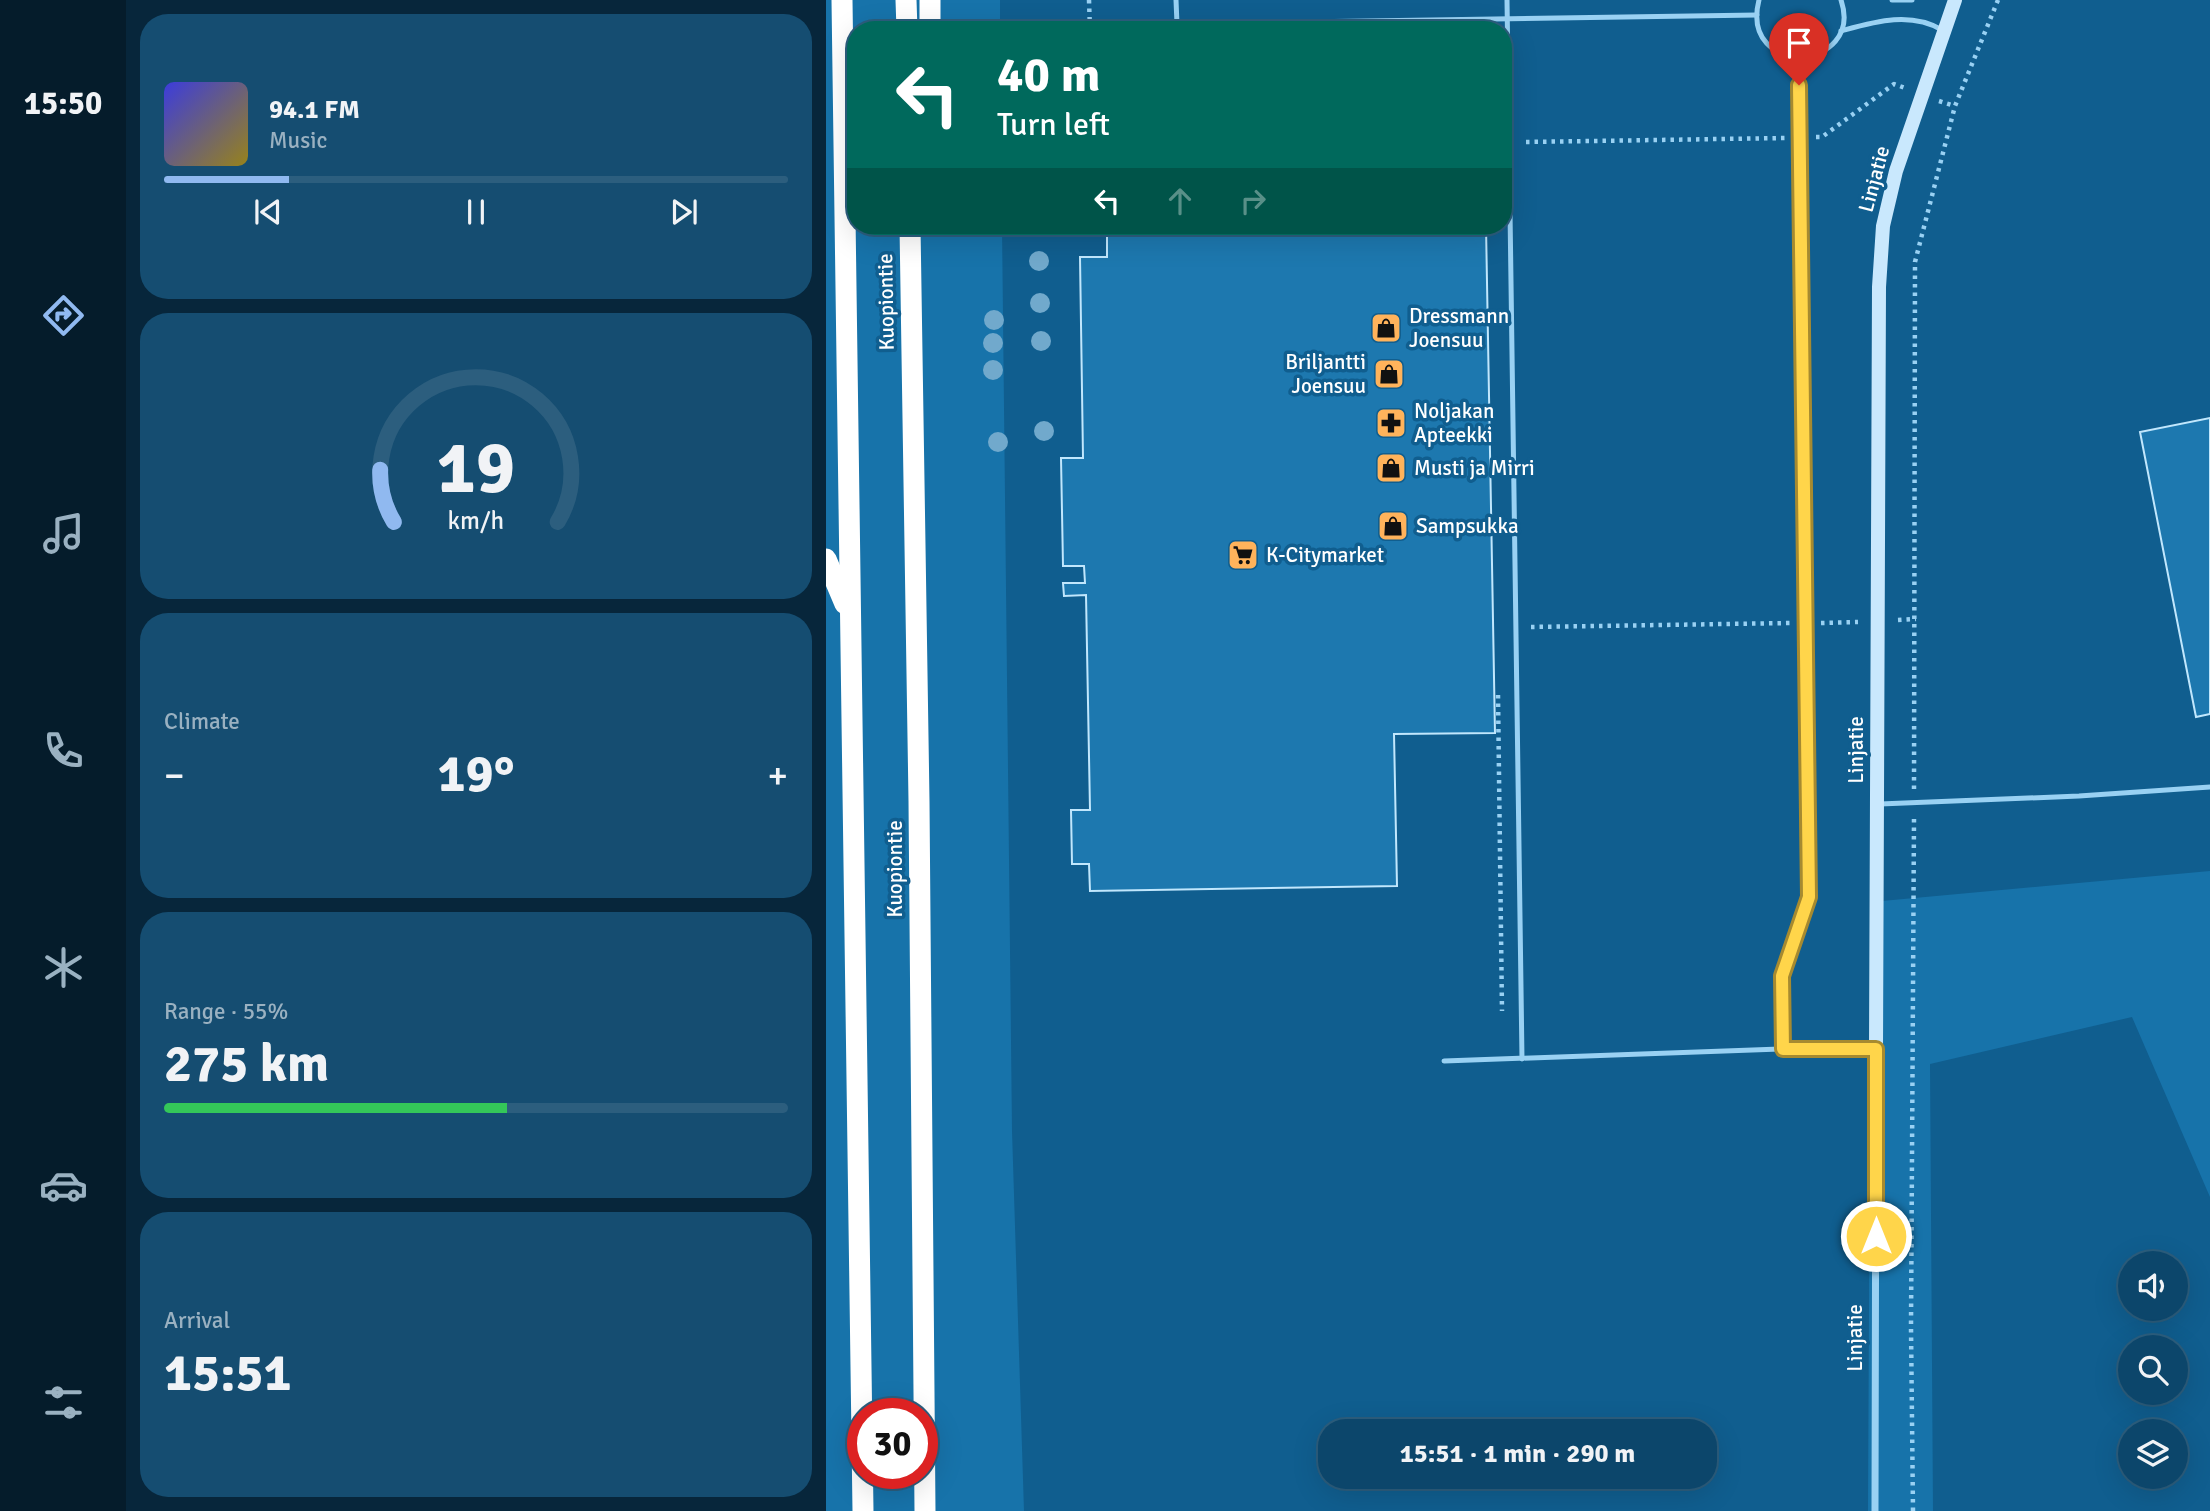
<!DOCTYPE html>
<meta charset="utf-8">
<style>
:root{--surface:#0c466b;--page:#154d71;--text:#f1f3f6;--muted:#9ab1c1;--line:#2c5e7e;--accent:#90b9f0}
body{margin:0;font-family:Signika,sans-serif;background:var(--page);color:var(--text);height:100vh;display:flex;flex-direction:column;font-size:26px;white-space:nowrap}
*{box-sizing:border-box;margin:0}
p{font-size:23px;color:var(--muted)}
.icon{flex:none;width:38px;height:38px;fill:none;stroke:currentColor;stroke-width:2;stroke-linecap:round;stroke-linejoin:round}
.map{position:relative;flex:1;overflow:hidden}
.drawer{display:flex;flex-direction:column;gap:14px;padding:14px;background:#07263b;width:700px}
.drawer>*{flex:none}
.guide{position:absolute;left:21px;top:21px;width:665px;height:214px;border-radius:28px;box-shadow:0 7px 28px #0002,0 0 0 2px var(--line);background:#00695c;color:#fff;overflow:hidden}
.fabs{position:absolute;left:1292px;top:1251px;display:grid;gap:14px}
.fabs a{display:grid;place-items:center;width:70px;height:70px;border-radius:50%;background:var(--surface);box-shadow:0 7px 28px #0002,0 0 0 2px var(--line);font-size:35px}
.speed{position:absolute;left:21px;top:1398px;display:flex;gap:14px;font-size:35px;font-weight:700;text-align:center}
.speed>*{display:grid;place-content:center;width:91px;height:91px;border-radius:50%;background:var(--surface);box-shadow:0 7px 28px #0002,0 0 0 2px var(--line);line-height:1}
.speed .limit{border:10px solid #d22;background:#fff;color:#111}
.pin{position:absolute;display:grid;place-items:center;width:60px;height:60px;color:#fff;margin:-72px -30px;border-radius:50% 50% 50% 0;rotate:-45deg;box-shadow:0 0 7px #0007}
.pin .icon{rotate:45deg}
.me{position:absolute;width:77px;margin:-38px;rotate:0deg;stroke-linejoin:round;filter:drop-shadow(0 0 5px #0008)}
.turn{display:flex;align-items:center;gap:24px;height:147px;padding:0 35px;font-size:32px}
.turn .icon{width:91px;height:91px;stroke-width:2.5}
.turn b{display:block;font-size:49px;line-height:60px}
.lanes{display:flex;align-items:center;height:66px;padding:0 35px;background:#0003;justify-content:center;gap:35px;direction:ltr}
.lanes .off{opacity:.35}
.big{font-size:52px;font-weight:800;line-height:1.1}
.drawer .tile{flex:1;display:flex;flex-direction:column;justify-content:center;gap:10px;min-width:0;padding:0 24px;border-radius:28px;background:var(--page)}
.drawer .dial{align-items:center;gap:0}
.dial svg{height:182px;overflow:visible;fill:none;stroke:var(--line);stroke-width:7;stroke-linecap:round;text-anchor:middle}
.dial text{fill:var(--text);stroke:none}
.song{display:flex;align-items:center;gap:21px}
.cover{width:84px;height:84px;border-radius:10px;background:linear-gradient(135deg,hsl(240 70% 55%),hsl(50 70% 35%))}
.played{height:7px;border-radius:4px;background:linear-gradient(90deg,var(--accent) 20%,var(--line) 20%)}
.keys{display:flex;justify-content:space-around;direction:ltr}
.heat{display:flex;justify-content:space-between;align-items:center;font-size:38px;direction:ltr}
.charge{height:10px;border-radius:5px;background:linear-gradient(90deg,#34c759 55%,var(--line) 0)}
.trip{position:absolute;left:492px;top:1419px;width:399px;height:70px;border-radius:28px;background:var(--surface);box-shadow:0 7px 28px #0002,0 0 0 2px var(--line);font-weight:800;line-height:70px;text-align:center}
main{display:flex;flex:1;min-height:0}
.dock{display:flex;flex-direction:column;width:126px;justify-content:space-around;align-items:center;background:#051c2b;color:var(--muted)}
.dock .icon{width:49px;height:49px}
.dock .active{color:var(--accent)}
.dock b{font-size:32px;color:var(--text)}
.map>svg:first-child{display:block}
</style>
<main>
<nav class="dock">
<b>15:50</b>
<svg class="icon active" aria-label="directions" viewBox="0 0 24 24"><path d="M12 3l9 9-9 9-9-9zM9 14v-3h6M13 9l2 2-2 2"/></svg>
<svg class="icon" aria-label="music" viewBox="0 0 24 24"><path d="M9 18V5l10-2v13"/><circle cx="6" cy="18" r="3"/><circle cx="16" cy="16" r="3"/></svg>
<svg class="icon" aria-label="phone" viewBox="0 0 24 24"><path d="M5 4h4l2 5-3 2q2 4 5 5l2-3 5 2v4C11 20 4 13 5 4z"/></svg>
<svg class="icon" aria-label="climate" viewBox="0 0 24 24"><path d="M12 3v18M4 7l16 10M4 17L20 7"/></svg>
<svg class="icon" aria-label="car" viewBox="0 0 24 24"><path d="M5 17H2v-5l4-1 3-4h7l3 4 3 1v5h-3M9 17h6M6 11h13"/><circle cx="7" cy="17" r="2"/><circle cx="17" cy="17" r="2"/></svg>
<svg class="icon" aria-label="filters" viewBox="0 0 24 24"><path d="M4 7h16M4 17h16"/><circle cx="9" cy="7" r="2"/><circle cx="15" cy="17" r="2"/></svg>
</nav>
<section class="drawer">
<div class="tile">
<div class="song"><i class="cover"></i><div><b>94.1 FM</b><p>Music</p></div></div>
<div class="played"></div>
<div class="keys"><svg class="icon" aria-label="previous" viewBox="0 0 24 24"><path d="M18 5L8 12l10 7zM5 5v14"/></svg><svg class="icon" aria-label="pause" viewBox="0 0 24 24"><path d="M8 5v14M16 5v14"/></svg><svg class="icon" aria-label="next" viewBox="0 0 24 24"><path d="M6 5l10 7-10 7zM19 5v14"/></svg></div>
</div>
<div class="tile dial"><svg viewBox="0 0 100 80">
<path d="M14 69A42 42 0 1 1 86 69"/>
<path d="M14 69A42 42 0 0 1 8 46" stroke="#90b9f0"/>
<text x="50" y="56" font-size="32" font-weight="700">19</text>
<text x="50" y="72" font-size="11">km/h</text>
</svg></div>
<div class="tile"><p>Climate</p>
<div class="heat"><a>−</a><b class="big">19°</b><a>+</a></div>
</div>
<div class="tile"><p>Range · 55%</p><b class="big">275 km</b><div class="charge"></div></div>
<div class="tile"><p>Arrival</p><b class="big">15:51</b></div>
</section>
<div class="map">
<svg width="1384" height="1511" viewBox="0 0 1384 1511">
<rect width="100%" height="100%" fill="#105e8f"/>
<g fill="#1773aa" fill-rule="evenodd">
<path d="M0,0H174V30H30V226H176L186,1131L198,1511H0ZM37,1414H96V1474H37Z"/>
<path d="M1384,871V1197L1306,1017L1104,1064L1107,1511H1042L1045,902Z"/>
</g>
<g fill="#1d78af" stroke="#c1e7fd" stroke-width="2">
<path d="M281,226H660L669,733L568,734L571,886L264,891L263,864H246L245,810H264L260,595L238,596L237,583H259L258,566H237L235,458H257L254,257H281Z"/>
<path d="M1384,418V714L1370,717L1314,432Z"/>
</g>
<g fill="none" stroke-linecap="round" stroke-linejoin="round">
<g stroke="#99d1f3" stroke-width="4.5" stroke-dasharray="3.5 5" stroke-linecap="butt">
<path d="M263,0L264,30"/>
<path d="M1113,101L1129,106"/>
<path d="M990,137H996L1068,84L1079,88"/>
<path d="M700,142L960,138"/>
<path d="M1072,620L1090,619"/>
<path d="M995,623L1032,622"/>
<path d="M705,627L965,623"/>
<path d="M672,695L676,1011"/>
<path d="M1088,789L1089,262L1129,106L1172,0"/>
<path d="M1087,1511L1085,1327L1088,819"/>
</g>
<g stroke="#99d1f3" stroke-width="5">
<path d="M350,0L351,24L931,15"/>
<path d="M681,0L696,1059"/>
<path d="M933,0C913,79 1039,71 1015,0"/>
<path d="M1066,0H1086"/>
<path d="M1015,31C1048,22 1084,11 1116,30"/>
<path d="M1054,804L1253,796L1384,787"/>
<path d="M957,1049L956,976L983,897L973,58"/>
<path d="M618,1061L957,1049H1049"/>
</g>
<path stroke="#99d1f3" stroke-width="7" d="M1049,1511L1050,1049"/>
<path stroke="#c9e8fd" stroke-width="14" d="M1050,1049L1053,287L1057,226L1070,171L1129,0"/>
<g stroke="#fff" stroke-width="21">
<path d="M16,0L37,1511"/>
<path d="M80,0L81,30"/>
<path d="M104,30V0"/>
<path d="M84,226L93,801L99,1511"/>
<path d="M0,559L19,604"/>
</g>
</g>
<g fill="#71a9cc">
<circle cx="213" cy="261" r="10"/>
<circle cx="214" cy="303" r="10"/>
<circle cx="168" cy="320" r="10"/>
<circle cx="215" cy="341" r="10"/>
<circle cx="167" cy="343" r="10"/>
<circle cx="167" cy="370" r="10"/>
<circle cx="218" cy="431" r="10"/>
<circle cx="172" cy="442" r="10"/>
</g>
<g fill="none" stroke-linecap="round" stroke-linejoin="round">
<g stroke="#a68a30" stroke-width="18">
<path id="route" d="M973,85L983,897L956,976L957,1049H1050V1236"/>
</g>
<use href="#route" stroke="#ffd54a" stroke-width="12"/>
</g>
<defs>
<g id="shop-square" transform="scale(1.575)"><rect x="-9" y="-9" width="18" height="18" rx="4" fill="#ffb35b" stroke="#105e8f"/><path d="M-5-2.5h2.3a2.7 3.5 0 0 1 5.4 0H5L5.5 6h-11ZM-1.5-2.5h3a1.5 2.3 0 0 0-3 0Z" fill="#111"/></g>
<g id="pharmacy-square" transform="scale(1.575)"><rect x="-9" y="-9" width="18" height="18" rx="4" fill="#ffb35b" stroke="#105e8f"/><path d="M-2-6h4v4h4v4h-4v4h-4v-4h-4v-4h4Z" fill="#111"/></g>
<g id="supermarket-square" transform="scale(1.575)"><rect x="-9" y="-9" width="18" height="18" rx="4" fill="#ffb35b" stroke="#105e8f"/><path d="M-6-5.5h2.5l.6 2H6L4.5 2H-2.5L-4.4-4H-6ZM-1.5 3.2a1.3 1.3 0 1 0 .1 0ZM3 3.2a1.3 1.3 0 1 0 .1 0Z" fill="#111"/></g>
</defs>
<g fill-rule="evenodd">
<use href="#shop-square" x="560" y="328"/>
<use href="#shop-square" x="563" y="374"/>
<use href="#pharmacy-square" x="565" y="423"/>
<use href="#shop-square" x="565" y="468"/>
<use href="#shop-square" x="567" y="526"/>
<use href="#supermarket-square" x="417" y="555"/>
</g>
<g text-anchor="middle" stroke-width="7" stroke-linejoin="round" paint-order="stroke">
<g font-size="21" fill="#fff" stroke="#105e8f">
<text transform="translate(1048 179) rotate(-75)" y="7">Linjatie</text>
<text transform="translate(60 302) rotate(-91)" y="7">Kuopiontie</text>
<text transform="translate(1030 750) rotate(-90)" y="7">Linjatie</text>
<text transform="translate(69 869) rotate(-90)" y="7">Kuopiontie</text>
<text transform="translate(1029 1338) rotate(-90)" y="7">Linjatie</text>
</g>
<g font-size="21" fill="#fff" stroke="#105e8f" text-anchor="start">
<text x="583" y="323">Dressmann<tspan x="583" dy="24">Joensuu</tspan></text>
<text x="540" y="369" text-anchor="end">Briljantti<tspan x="540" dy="24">Joensuu</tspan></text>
<text x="588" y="418">Noljakan<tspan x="588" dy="24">Apteekki</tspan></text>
<text x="588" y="475">Musti ja Mirri</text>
<text x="590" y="533">Sampsukka</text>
<text x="440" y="562">K-Citymarket</text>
</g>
</g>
</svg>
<div class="fabs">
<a><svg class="icon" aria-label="sound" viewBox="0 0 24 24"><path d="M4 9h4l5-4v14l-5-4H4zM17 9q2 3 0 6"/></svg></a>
<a><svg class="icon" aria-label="search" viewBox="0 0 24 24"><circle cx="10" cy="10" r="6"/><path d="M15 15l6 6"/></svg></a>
<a><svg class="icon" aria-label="layers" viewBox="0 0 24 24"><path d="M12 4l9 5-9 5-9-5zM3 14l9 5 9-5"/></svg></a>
</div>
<div class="speed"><div class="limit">30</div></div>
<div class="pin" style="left:973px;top:85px;background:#d93025"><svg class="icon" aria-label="arrive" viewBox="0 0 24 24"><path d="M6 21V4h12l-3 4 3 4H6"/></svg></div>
<svg class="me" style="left:1050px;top:1236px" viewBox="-20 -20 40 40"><circle r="17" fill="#ffd54a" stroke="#fff" stroke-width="3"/><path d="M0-11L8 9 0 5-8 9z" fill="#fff"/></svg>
<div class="trip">15:51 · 1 min · 290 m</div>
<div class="guide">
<div class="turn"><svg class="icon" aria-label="left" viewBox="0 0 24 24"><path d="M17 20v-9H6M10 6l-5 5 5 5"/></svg><div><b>40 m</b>Turn left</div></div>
<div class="lanes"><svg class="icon" aria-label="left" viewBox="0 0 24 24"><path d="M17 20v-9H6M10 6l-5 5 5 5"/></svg><svg class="icon off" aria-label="ahead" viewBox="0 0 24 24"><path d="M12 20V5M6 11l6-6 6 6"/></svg><svg class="icon off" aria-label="right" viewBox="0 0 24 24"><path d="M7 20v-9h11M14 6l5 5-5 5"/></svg></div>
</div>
</div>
</main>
